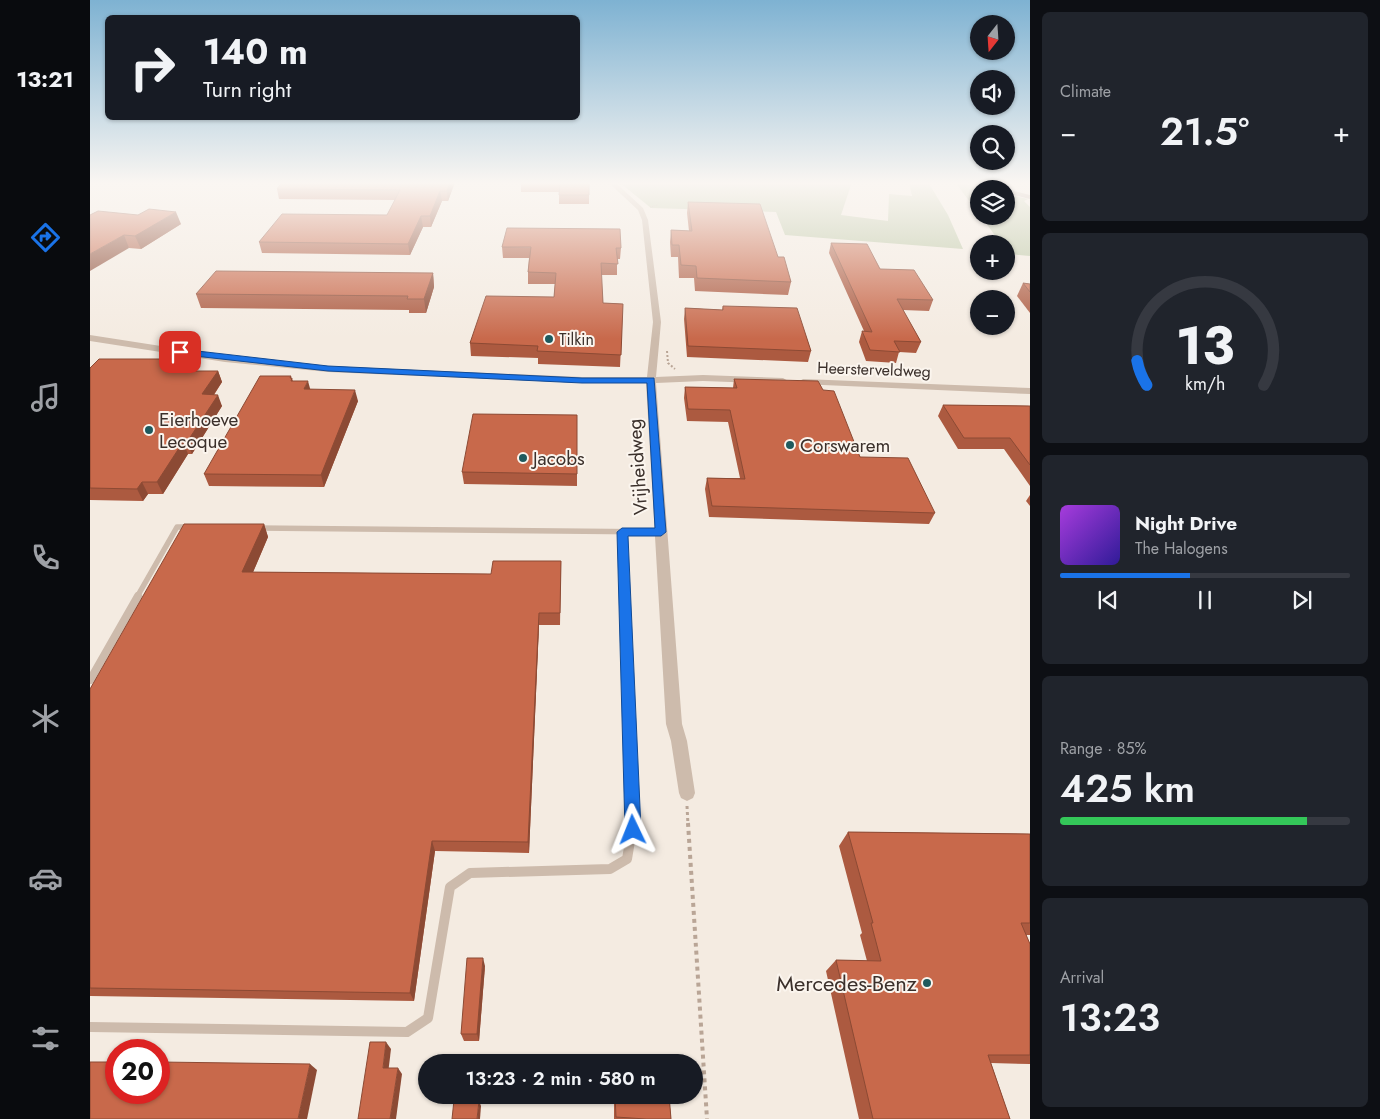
<!DOCTYPE html>
<meta charset="utf-8">
<style>
:root{--surface:#171b24;--page:#20242c;--text:#f1f3f6;--muted:#9ea1a6;--line:#363941;--accent:#1a73e8}
body{margin:0;font-family:Jost,sans-serif;background:var(--page);color:var(--text);height:100vh;display:flex;flex-direction:column;font-size:19px;white-space:nowrap}
*{box-sizing:border-box;margin:0}
p{font-size:16px;color:var(--muted)}
.icon{flex:none;width:28px;height:28px;fill:none;stroke:currentColor;stroke-width:2;stroke-linecap:round;stroke-linejoin:round}
.map{position:relative;flex:1;overflow:hidden}
.sheet{display:flex;flex-direction:column;gap:12px;padding:12px;background:#0d0f14;width:350px}
.sheet>*{flex:none}
.top-card{position:absolute;left:15px;top:15px;width:475px;height:105px;border-radius:8px;box-shadow:0 1px 4px #0004;background:#171b24;color:var(--text);overflow:hidden}
.needle{width:32px;rotate:197deg}
.controls{position:absolute;left:880px;top:15px;display:grid;gap:10px}
.controls a{display:grid;place-items:center;width:45px;height:45px;border-radius:50%;background:var(--surface);box-shadow:0 1px 4px #0004;font-size:25px}
.speed{position:absolute;left:15px;top:1039px;display:flex;gap:10px;font-size:25px;font-weight:700;text-align:center}
.speed>*{display:grid;place-content:center;width:65px;height:65px;border-radius:50%;background:var(--surface);box-shadow:0 1px 4px #0004;line-height:1}
.speed .limit{border:8px solid #d22;background:#fff;color:#111}
.pin{position:absolute;display:grid;place-items:center;width:42px;height:42px;color:#fff;margin:-21px;border-radius:10px;box-shadow:0 2px 8px #0006}
.me{position:absolute;width:55px;margin:-28px;rotate:358deg;stroke-linejoin:round;filter:drop-shadow(0 0 4px #0008)}
.turn{display:flex;align-items:center;gap:18px;height:105px;padding:0 15px;font-size:22px}
.turn .icon{width:65px;height:65px;stroke-width:2.5}
.turn b{display:block;font-size:35px;line-height:42px}
.big{font-size:38px;font-weight:600;line-height:1.1}
.sheet .widget{flex:1;display:flex;flex-direction:column;justify-content:center;gap:8px;min-width:0;padding:0 18px;border-radius:8px;background:var(--page)}
.sheet .dial{align-items:center;gap:0}
.dial svg{height:130px;overflow:visible;fill:none;stroke:var(--line);stroke-width:7;stroke-linecap:round;text-anchor:middle}
.dial text{fill:var(--text);stroke:none}
.song{display:flex;align-items:center;gap:15px}
.cover{width:60px;height:60px;border-radius:8px;background:linear-gradient(135deg,hsl(280 70% 55%),hsl(250 70% 35%))}
.played{height:5px;border-radius:2px;background:linear-gradient(90deg,var(--accent) 45%,var(--line) 45%)}
.keys{display:flex;justify-content:space-around;direction:ltr}
.heat{display:flex;justify-content:space-between;align-items:center;font-size:28px;direction:ltr}
.charge{height:8px;border-radius:4px;background:linear-gradient(90deg,#34c759 85%,var(--line) 0)}
.trip{position:absolute;left:328px;top:1054px;width:285px;height:50px;border-radius:25px;background:var(--surface);box-shadow:0 1px 4px #0004;font-weight:600;line-height:50px;text-align:center}
main{display:flex;flex:1;min-height:0}
.menu{display:flex;flex-direction:column;width:90px;justify-content:space-around;align-items:center;background:#090b0e;color:var(--muted)}
.menu .icon{width:35px;height:35px}
.menu .selected{color:var(--accent)}
.menu b{font-size:22px;color:var(--text)}
.map>svg:first-child{display:block}
</style>
<main>
<nav class="menu">
<b>13:21</b>
<svg class="icon selected" aria-label="directions" viewBox="0 0 24 24"><path d="M12 3l9 9-9 9-9-9zM9 14v-3h6M13 9l2 2-2 2"/></svg>
<svg class="icon" aria-label="music" viewBox="0 0 24 24"><path d="M9 18V5l10-2v13"/><circle cx="6" cy="18" r="3"/><circle cx="16" cy="16" r="3"/></svg>
<svg class="icon" aria-label="phone" viewBox="0 0 24 24"><path d="M5 4h4l2 5-3 2q2 4 5 5l2-3 5 2v4C11 20 4 13 5 4z"/></svg>
<svg class="icon" aria-label="climate" viewBox="0 0 24 24"><path d="M12 3v18M4 7l16 10M4 17L20 7"/></svg>
<svg class="icon" aria-label="car" viewBox="0 0 24 24"><path d="M5 17H2v-5l4-1 3-4h7l3 4 3 1v5h-3M9 17h6M6 11h13"/><circle cx="7" cy="17" r="2"/><circle cx="17" cy="17" r="2"/></svg>
<svg class="icon" aria-label="filters" viewBox="0 0 24 24"><path d="M4 7h16M4 17h16"/><circle cx="9" cy="7" r="2"/><circle cx="15" cy="17" r="2"/></svg>
</nav>
<div class="map">
<svg width="940" height="1119" viewBox="0 0 940 1119">
<rect width="100%" height="100%" fill="#f4ebe1"/>
<g fill="#b8c4a0">
<path d="M529,182H762L751,215L798,221L799,194L822,196L819,182H838L858,215L873,249L695,235L686,212L561,208Z"/>
<path d="M865,182L896,189H889V214Z"/>
<path d="M916,194L938,199L934,201L940,207V256L919,254L916,250V244H911L891,216H916Z"/>
</g>
<g fill="none" stroke-linecap="round" stroke-linejoin="round">
<path stroke="#b9a596" stroke-width="1" stroke-dasharray="1 1" stroke-linecap="butt" d="M560,207L568,205"/>
<path stroke="#b9a596" stroke-width="2" stroke-dasharray="2 2" stroke-linecap="butt" d="M577,351L578,363L585,369"/>
<path stroke="#b9a596" stroke-width="3" stroke-dasharray="3 3" stroke-linecap="butt" d="M597,806L598,825"/>
<path stroke="#b9a596" stroke-width="4" stroke-dasharray="4 4" stroke-linecap="butt" d="M598,823L617,1119"/>
<g stroke="#cdbbac" stroke-width="5.5">
<path d="M167,528L571,532"/>
<path d="M532,532L534,597"/>
<path d="M47,597L87,527H100"/>
</g>
<g stroke="#cdbbac" stroke-width="8">
<path d="M534,596L543,825"/>
<path d="M0,680L48,596"/>
</g>
<path stroke="#cdbbac" stroke-width="10" d="M0,1027L317,1032L338,1018L360,887L380,873L520,869L537,859L543,823"/>
<g fill="#cdbbac" fill-rule="evenodd">
<path d="M518,182H525L553,208L558,220L571,322L566,377L613,375L693,378L698,381L693,384L613,381L566,383L592,724L597,741L605,793L603,798L597,801L591,798L589,793L581,741L576,724L556,383H492L238,372L135,362L0,341V335L135,356L238,366L492,377H557L563,322L552,220L548,210Z"/>
<path d="M713,379L940,388V394L710,384L708,382Z"/>
</g>
<g fill="#a18a7d" fill-rule="evenodd">
<path d="M875,182H887L908,189H897Z"/>
<path d="M916,189L940,195V199L916,193Z"/>
</g>
</g>
<g fill="#ac5a40">
<path d="M365,182L358,201H352L341,227H333L320,255L172,253L169,242L297,215L305,200L189,199L187,189Z"/>
<path d="M431,182H499V204H469V192H431Z"/>
<path d="M598,202L688,257L701,282L698,295L605,291L604,278H589L588,257H581L580,242L581,230L599,231L597,213Z"/>
<path d="M0,215L91,224L51,249L39,248Z"/>
<path d="M741,243L790,269L843,300L839,311L813,310L831,342L826,353L809,352L806,363L776,361L769,342L772,331H774L739,253Z"/>
<path d="M412,247L531,248L530,259H527V275H511L513,303L533,304L530,367L448,364V358L381,356L380,343L464,297L465,284H438V272L439,258H413Z"/>
<path d="M343,273L344,287L336,313H319V310L111,308L106,294Z"/>
<path d="M933,283L940,284V313L927,296Z"/>
<path d="M633,306L721,351L718,362L597,357L594,319L595,308L632,310Z"/>
<path d="M72,359L73,360L83,366L107,371H128L132,382L124,395L132,406L102,454H98L73,494H58L53,501L0,500V368Z"/>
<path d="M201,376V378H202L203,381L220,389L268,401L234,487L119,486L114,474Z"/>
<path d="M644,379L733,390L770,457L845,513L839,524L619,517L615,489L617,478H650L638,422L597,421L594,398L595,387L643,388Z"/>
<path d="M853,405L940,406V486L914,449H868L848,416Z"/>
<path d="M487,415V486L374,484L372,472Z"/>
<path d="M940,495V506L936,501Z"/>
<path d="M174,524L178,537L163,572L401,574L471,561L470,625H449L439,853L345,851L324,1001L0,996V689Z"/>
<path d="M758,832L940,834V935H936L940,944V1064L901,1063L920,1119H769L736,971L746,960L777,961L770,935L772,933L749,846Z"/>
<path d="M395,966L389,1041H374L371,1034Z"/>
<path d="M524,1095H579L581,1119H524Z"/>
</g>
<g fill="#8c4a34">
<path d="M360,182H365L358,201L357,191Z"/>
<path d="M350,191L352,201L341,227L340,216Z"/>
<path d="M86,212L91,224L51,249L45,236Z"/>
<path d="M331,216L333,227L320,255L318,244Z"/>
<path d="M34,235L39,248L0,271V254Z"/>
<path d="M343,273L344,287L336,313L334,299Z"/>
<path d="M81,360L85,372L76,366Z"/>
<path d="M105,366L109,377L101,371Z"/>
<path d="M128,371L132,382L116,406L112,394Z"/>
<path d="M218,381L221,392L214,389Z"/>
<path d="M265,390L268,401L234,487L231,475Z"/>
<path d="M128,395L132,406L102,454L97,442Z"/>
<path d="M93,442L98,454L73,494L67,482Z"/>
<path d="M52,482L58,494L53,501L47,489Z"/>
<path d="M174,524L178,537L158,584L152,572Z"/>
<path d="M449,613V625L439,853L438,842Z"/>
<path d="M342,841L345,851L324,1001L320,993Z"/>
<path d="M393,958L395,966L389,1041L387,1034Z"/>
<path d="M296,1042L301,1049L298,1074L293,1068Z"/>
<path d="M220,1064L227,1070L217,1119H208Z"/>
<path d="M308,1068L312,1074L306,1119H300Z"/>
<path d="M389,1101L391,1106L390,1119H387Z"/>
</g>
<g fill="#c8694b" stroke="#8c4a34">
<path d="M192,182H360L357,191H350L340,216H331L318,244L169,242L192,214L297,215L310,190L187,189Z"/>
<path d="M499,182V195H469L470,183H431Z"/>
<path d="M598,202L670,204L688,257H694L701,282L607,278L606,266L591,265L589,245H582L581,230L602,231Z"/>
<path d="M59,209L86,212L45,236L34,235L0,254V215L8,211L48,215Z"/>
<path d="M417,228L530,229L531,248H526L528,264L511,263L513,303L533,304L531,355L447,351L448,346L380,343L396,296L464,297L466,273L438,272L441,247H412Z"/>
<path d="M741,243L777,244L790,269L824,270L843,300L807,299L831,342L804,341L810,352L780,350L772,331L782,332Z"/>
<path d="M126,271L343,273L334,299H317L318,296L106,294Z"/>
<path d="M933,283L940,284V292Z"/>
<path d="M633,306L707,308L721,351L598,346L595,308L633,310Z"/>
<path d="M9,359H72L71,360H81L76,366H105L101,371H128L112,394L128,395L97,442H93L67,482H52L47,489L0,488V368Z"/>
<path d="M170,376H201L200,378H202L201,381H218L214,389L265,390L231,475L114,474Z"/>
<path d="M644,379L728,381L733,390L744,391L770,457L818,458L845,513L622,506L617,478L655,479L640,410L598,409L595,387L647,388Z"/>
<path d="M853,405L940,406V465L920,438H874Z"/>
<path d="M383,414L487,415V474L372,472Z"/>
<path d="M94,524H174L152,572L401,574L403,561H471L470,613H449L438,842L342,841L320,993L0,988V689Z"/>
<path d="M758,832L940,834V923H931L940,944V1055H898L920,1119H783L746,960L791,961L781,923H783Z"/>
<path d="M377,958H393L387,1034H371Z"/>
<path d="M280,1042H296L293,1068H308L300,1119H268Z"/>
<path d="M0,1062H26V1092H69V1062L220,1064L208,1119H0Z"/>
<path d="M525,1095H579L581,1119H556L526,1117Z"/>
<path d="M364,1100L389,1101L387,1119H362Z"/>
</g>
<linearGradient id="sky" x2="0" y2="1"><stop stop-color="#7eb2d2"/><stop offset="0.54" stop-color="#faf6f2"/><stop offset="1" stop-color="#faf6f2" stop-opacity="0"/></linearGradient>
<rect width="940" height="339" fill="url(#sky)"/>
<path fill="#1a73e8" stroke="#114b97" d="M90,349L238,366L492,378H564L576,532L571,536H538L551,830L548,836L543,838L537,836L535,830L527,532L532,528H565L557,383H492L238,371L87,354V350Z"/>
<g fill="#1f5a5e" stroke="#fbf5ee" stroke-width="2">
<circle cx="459" cy="339" r="5"/>
<circle cx="59" cy="430" r="5"/>
<circle cx="700" cy="445" r="5"/>
<circle cx="433" cy="458" r="5"/>
<circle cx="837" cy="983" r="5"/>
</g>
<g text-anchor="middle" stroke-width="4" stroke-linejoin="round" paint-order="stroke">
<g font-size="16" fill="#3b302b" stroke="#fbf5ee" text-anchor="start">
<text x="469" y="345">Tilkin</text>
</g>
<g font-size="16" fill="#3b302b" stroke="#fbf5ee">
<text transform="translate(784 369) rotate(2)" y="6">Heersterveldweg</text>
</g>
<g font-size="19" fill="#3b302b" stroke="#fbf5ee" text-anchor="start">
<text x="69" y="426">Eierhoeve<tspan x="69" dy="22">Lecoque</tspan></text>
<text x="710" y="452">Corswarem</text>
<text x="443" y="465">Jacobs</text>
</g>
<g font-size="19" fill="#3b302b" stroke="#fbf5ee">
<text transform="translate(547 467) rotate(-94)" y="7">Vrijheidweg</text>
</g>
<g font-size="22" fill="#3b302b" stroke="#fbf5ee" text-anchor="end">
<text x="827" y="991">Mercedes-Benz</text>
</g>
</g>
</svg>
<div class="controls">
<a><svg class="needle" viewBox="-14 -14 28 28"><path d="M0-13l5 13h-10z" fill="#e53935"/><path d="M0 13l5-13h-10z" fill="#9ea1a6"/></svg></a>
<a><svg class="icon" aria-label="sound" viewBox="0 0 24 24"><path d="M4 9h4l5-4v14l-5-4H4zM17 9q2 3 0 6"/></svg></a>
<a><svg class="icon" aria-label="search" viewBox="0 0 24 24"><circle cx="10" cy="10" r="6"/><path d="M15 15l6 6"/></svg></a>
<a><svg class="icon" aria-label="layers" viewBox="0 0 24 24"><path d="M12 4l9 5-9 5-9-5zM3 14l9 5 9-5"/></svg></a>
<a>+</a>
<a>−</a>
</div>
<div class="speed"><div class="limit">20</div></div>
<div class="pin" style="left:90px;top:352px;background:#d93025"><svg class="icon" aria-label="arrive" viewBox="0 0 24 24"><path d="M6 21V4h12l-3 4 3 4H6"/></svg></div>
<svg class="me" style="left:543px;top:830px" viewBox="-20 -20 40 40"><path d="M0-17L14 15 0 8-14 15z" fill="#1a73e8" stroke="#fff" stroke-width="4"/></svg>
<div class="trip">13:23 · 2 min · 580 m</div>
<div class="top-card">
<div class="turn"><svg class="icon" aria-label="right" viewBox="0 0 24 24"><path d="M7 20v-9h11M14 6l5 5-5 5"/></svg><div><b>140 m</b>Turn right</div></div>
</div>
</div>
<section class="sheet">
<div class="widget"><p>Climate</p>
<div class="heat"><a>−</a><b class="big">21.5°</b><a>+</a></div>
</div>
<div class="widget dial"><svg viewBox="0 0 100 80">
<path d="M14 69A42 42 0 1 1 86 69"/>
<path d="M14 69A42 42 0 0 1 8 54" stroke="#1a73e8"/>
<text x="50" y="56" font-size="32" font-weight="700">13</text>
<text x="50" y="72" font-size="11">km/h</text>
</svg></div>
<div class="widget">
<div class="song"><i class="cover"></i><div><b>Night Drive</b><p>The Halogens</p></div></div>
<div class="played"></div>
<div class="keys"><svg class="icon" aria-label="previous" viewBox="0 0 24 24"><path d="M18 5L8 12l10 7zM5 5v14"/></svg><svg class="icon" aria-label="pause" viewBox="0 0 24 24"><path d="M8 5v14M16 5v14"/></svg><svg class="icon" aria-label="next" viewBox="0 0 24 24"><path d="M6 5l10 7-10 7zM19 5v14"/></svg></div>
</div>
<div class="widget"><p>Range · 85%</p><b class="big">425 km</b><div class="charge"></div></div>
<div class="widget"><p>Arrival</p><b class="big">13:23</b></div>
</section>
</main>
